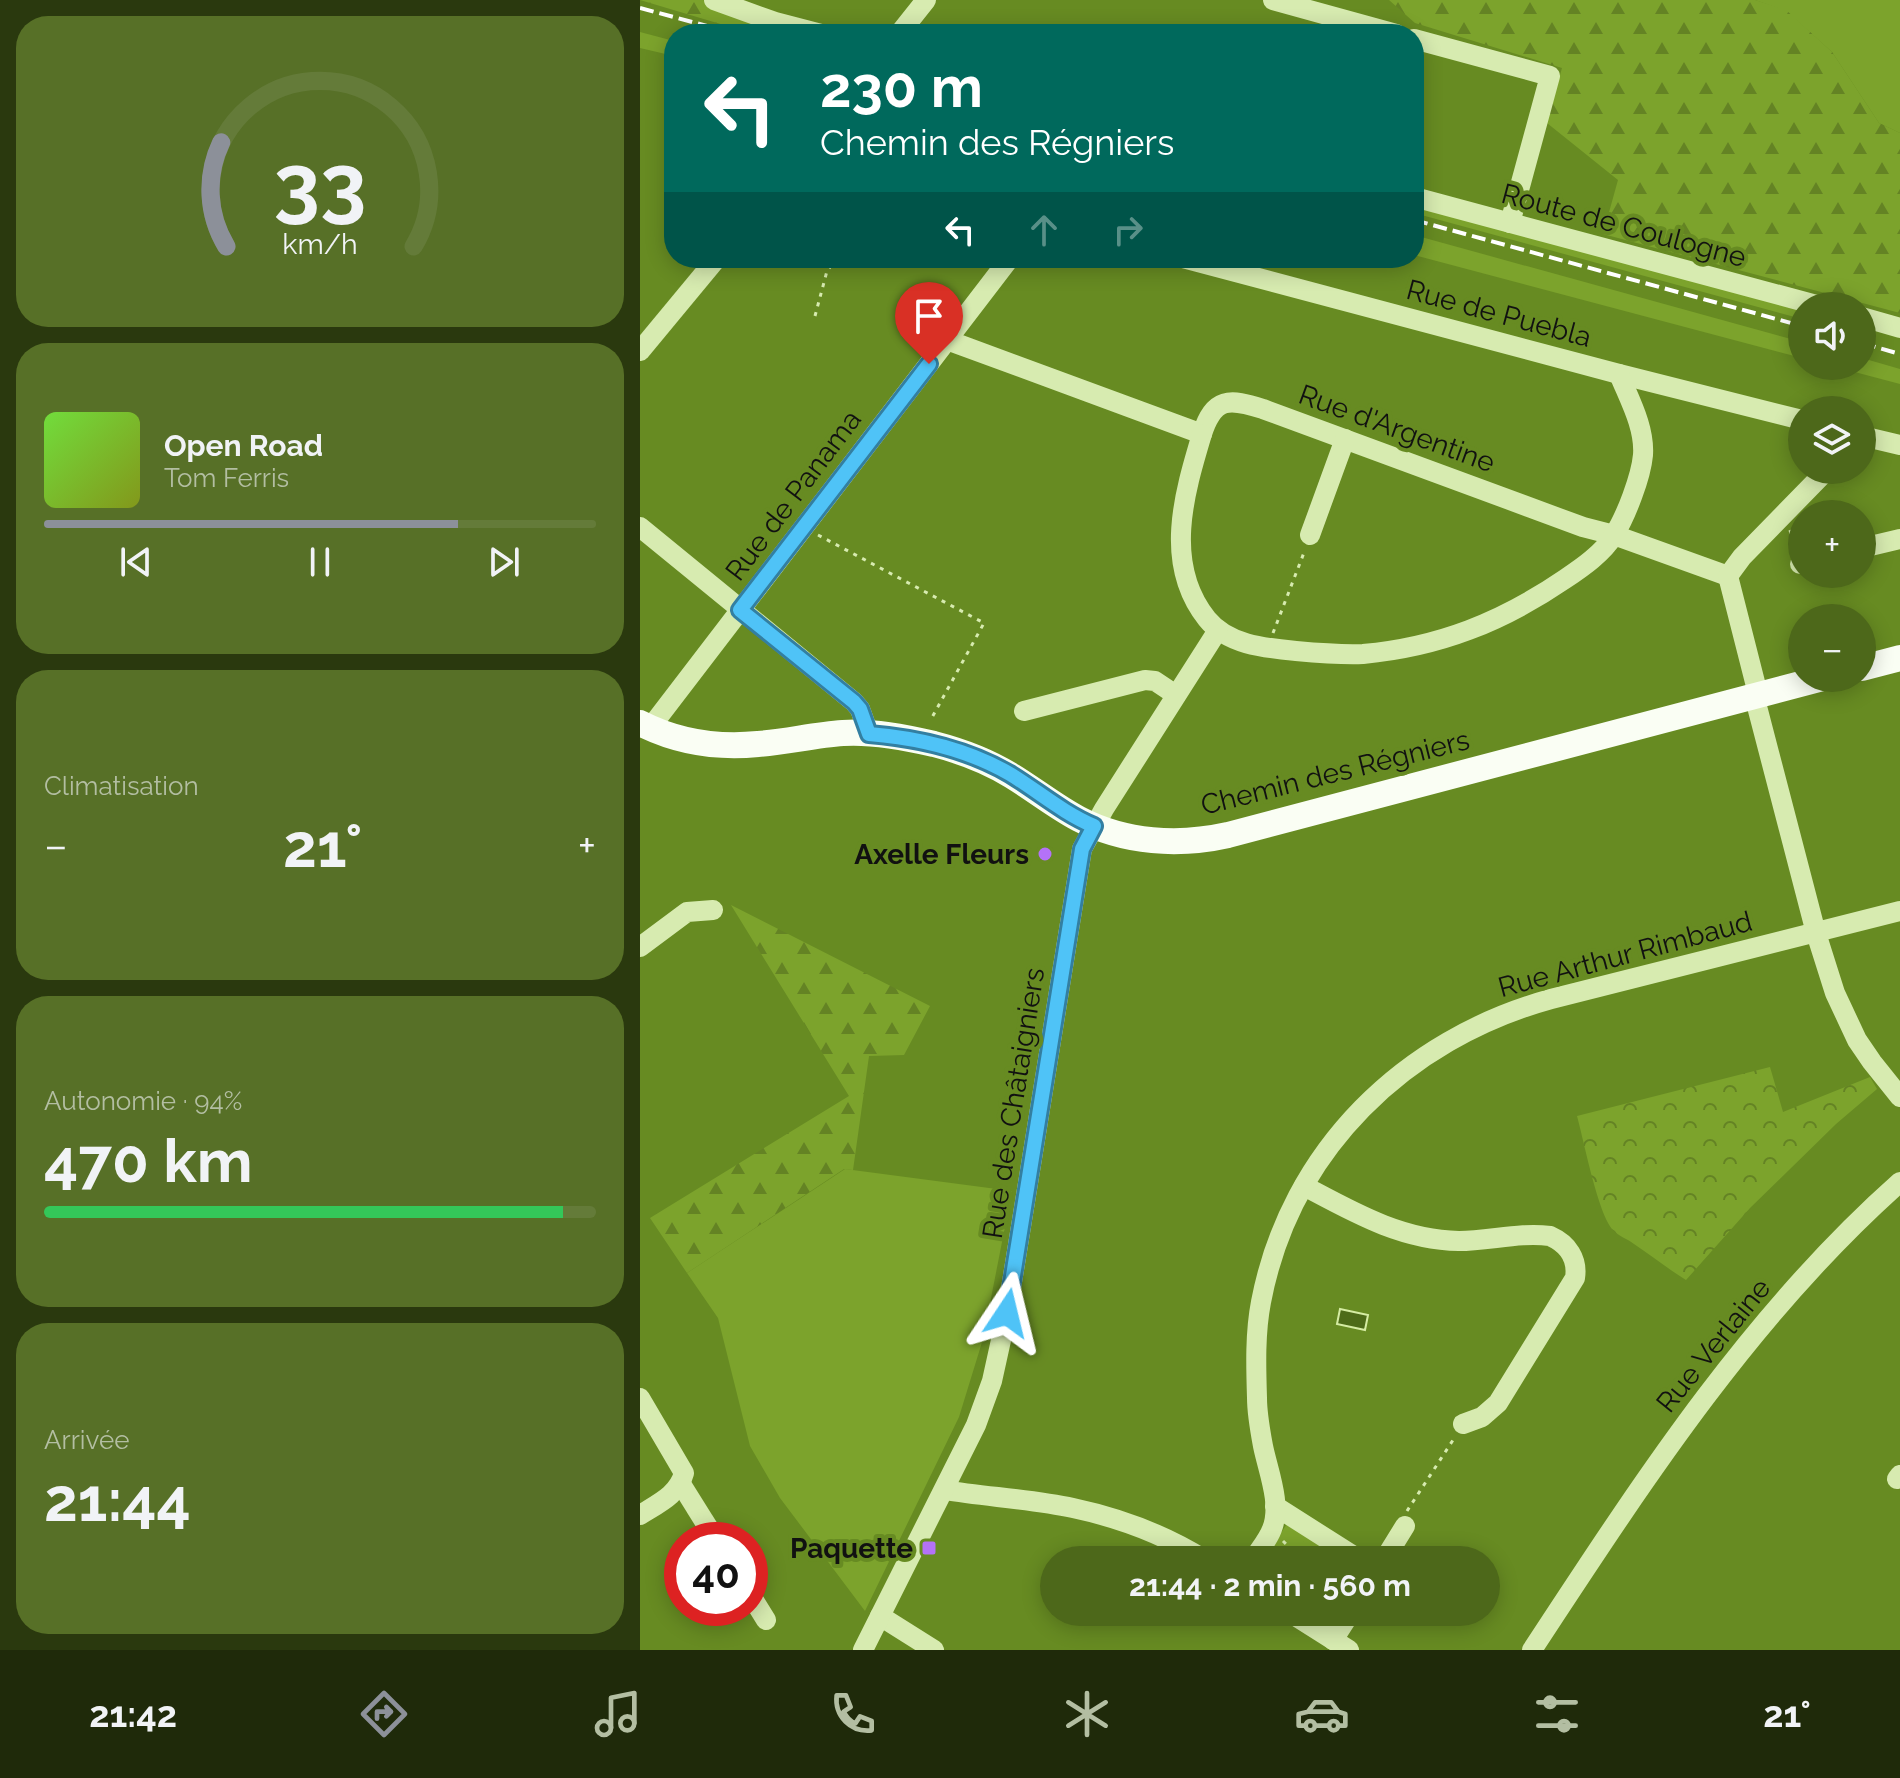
<!DOCTYPE html>
<html lang="fr">
<meta charset="utf-8">
<style>
:root{--surface:#4d681a;--page:#577027;--text:#f1f3f6;--muted:#b3bea2;--line:#647b39;--accent:#8c9099}
body{margin:0;font-family:Raleway,sans-serif;background:var(--page);color:var(--text);height:100vh;display:flex;flex-direction:column;font-size:30px;white-space:nowrap}
*{box-sizing:border-box;margin:0}
p{font-size:26px;color:var(--muted)}
.icon{flex:none;width:44px;height:44px;fill:none;stroke:currentColor;stroke-width:2;stroke-linecap:round;stroke-linejoin:round}
.map{position:relative;flex:1;overflow:hidden}
.sheet{display:flex;flex-direction:column;gap:16px;padding:16px;background:#2a390e;width:640px}
.sheet>*{flex:none}
.banner{position:absolute;left:24px;top:24px;width:760px;height:244px;border-radius:32px;box-shadow:0 4px 20px #0003;background:#00695c;color:#fff;overflow:hidden}
.fabs{position:absolute;left:1148px;top:292px;display:grid;gap:16px}
.fabs a{display:grid;place-items:center;width:88px;height:88px;border-radius:50%;background:var(--surface);box-shadow:0 4px 20px #0003;font-size:40px}
.speed{position:absolute;left:24px;top:1522px;display:flex;gap:16px;font-size:40px;font-weight:700;text-align:center}
.speed>*{display:grid;place-content:center;width:104px;height:104px;border-radius:50%;background:var(--surface);box-shadow:0 4px 20px #0003;line-height:1}
.speed .limit{border:12px solid #d22;background:#fff;color:#111}
.pin{position:absolute;display:grid;place-items:center;width:68px;height:68px;color:#fff;margin:-82px -34px;border-radius:50% 50% 50% 0;rotate:-45deg;box-shadow:0 0 8px #0007}
.pin .icon{rotate:45deg}
.me{position:absolute;width:88px;margin:-44px;rotate:10deg;stroke-linejoin:round;filter:drop-shadow(0 0 6px #0008)}
.turn{display:flex;align-items:center;gap:28px;height:168px;padding:0 24px;font-size:36px}
.turn .icon{width:104px;height:104px;stroke-width:2.5}
.turn b{display:block;font-size:56px;line-height:68px}
.lanes{display:flex;align-items:center;height:76px;padding:0 24px;background:#0003;justify-content:center;gap:40px;direction:ltr}
.lanes .off{opacity:.35}
.big{font-size:60px;font-weight:700;line-height:1.1}
.sheet .tile{flex:1;display:flex;flex-direction:column;justify-content:center;gap:12px;min-width:0;padding:0 28px;border-radius:32px;background:var(--page)}
.sheet .dial{align-items:center;gap:0}
.dial svg{height:208px;overflow:visible;fill:none;stroke:var(--line);stroke-width:7;stroke-linecap:round;text-anchor:middle}
.dial text{fill:var(--text);stroke:none}
.song{display:flex;align-items:center;gap:24px}
.cover{width:96px;height:96px;border-radius:12px;background:linear-gradient(135deg,hsl(100 70% 55%),hsl(70 70% 35%))}
.played{height:8px;border-radius:4px;background:linear-gradient(90deg,var(--accent) 75%,var(--line) 75%)}
.keys{display:flex;justify-content:space-around;direction:ltr}
.heat{display:flex;justify-content:space-between;align-items:center;font-size:44px;direction:ltr}
.charge{height:12px;border-radius:6px;background:linear-gradient(90deg,#34c759 94%,var(--line) 0)}
.trip{position:absolute;left:400px;top:1546px;width:460px;height:80px;border-radius:40px;background:var(--surface);box-shadow:0 4px 20px #0003;font-weight:700;line-height:80px;text-align:center}
.menu{display:flex;height:128px;justify-content:space-around;align-items:center;background:#1f2a0a;color:var(--muted)}
.menu .icon{width:56px;height:56px}
.menu .on{color:var(--accent)}
.menu b{font-size:36px;color:var(--text)}
main{display:flex;flex:1;min-height:0}
.map>svg:first-child{display:block}
</style>
<main>
<section class="sheet">
<div class="tile dial"><svg viewBox="0 0 100 80">
<path d="M14 69A42 42 0 1 1 86 69"/>
<path d="M14 69A42 42 0 0 1 12 29" stroke="#8c9099"/>
<text x="50" y="56" font-size="32" font-weight="700">33</text>
<text x="50" y="72" font-size="11">km/h</text>
</svg></div>
<div class="tile">
<div class="song"><i class="cover"></i><div><b>Open Road</b><p>Tom Ferris</p></div></div>
<div class="played"></div>
<div class="keys"><svg class="icon" aria-label="previous" viewBox="0 0 24 24"><path d="M18 5L8 12l10 7zM5 5v14"/></svg><svg class="icon" aria-label="pause" viewBox="0 0 24 24"><path d="M8 5v14M16 5v14"/></svg><svg class="icon" aria-label="next" viewBox="0 0 24 24"><path d="M6 5l10 7-10 7zM19 5v14"/></svg></div>
</div>
<div class="tile"><p>Climatisation</p>
<div class="heat"><a>−</a><b class="big">21°</b><a>+</a></div>
</div>
<div class="tile"><p>Autonomie · 94%</p><b class="big">470 km</b><div class="charge"></div></div>
<div class="tile"><p>Arrivée</p><b class="big">21:44</b></div>
</section>
<div class="map">
<svg width="1260" height="1650" viewBox="0 0 1260 1650">
<defs>
<pattern id="forest-firs" width="22" height="20" patternUnits="userSpaceOnUse" patternTransform="scale(2)"><rect width="22" height="20" fill="#7ca32c"/><path d="M5 1l3.5 6h-7zM16 11l3.5 6h-7z" fill="#648324"/></pattern>
<pattern id="park-crowns" width="20" height="18" patternUnits="userSpaceOnUse" patternTransform="scale(2)"><rect width="20" height="18" fill="#7ca32c"/><path d="M2 6a3 3 0 1 1 6 0M12 15a3 3 0 1 1 6 0" fill="none" stroke="#648324"/></pattern>
</defs>
<rect width="100%" height="100%" fill="#678b22"/>
<g fill="#7ca32c">
<path d="M1115,0H1260V133L1239,123L1192,52L1146,11Z"/>
<path d="M0,32L34,41V56L0,48Z"/>
<path d="M774,203L1162,308V319L774,213Z"/>
<path d="M774,235L1162,342V358L774,255Z"/>
<path d="M1222,358L1260,369V384L1192,366H1222Z"/>
<path d="M205,1169L372,1191L343,1339L319,1417L225,1611L140,1498L110,1446L78,1318L47,1273Z"/>
<path d="M648,1522L710,1560H624Z"/>
</g>
<g fill="url(#forest-firs)">
<path d="M0,0H63L139,31L136,34H114Z"/>
<path d="M749,0H1115L1146,10L1192,52L1239,123L1260,133V313L963,234L978,180L907,123L922,68L775,23Z"/>
<path d="M91,905L290,1006L264,1055L229,1056L213,1170L204,1169L47,1273L10,1218L209,1096Z"/>
</g>
<g fill="url(#park-crowns)">
<path d="M1130,1067L1143,1112L1230,1077L1237,1089L1196,1124L1110,1208L1046,1280C1028,1269 1012,1256 994,1244C988,1239 978,1236 973,1230C958,1214 944,1141 937,1116Z"/>
<path d="M659,1539L677,1551L682,1560H637L645,1547Z"/>
</g>
<path fill="#4d6b18" stroke="#d5eca3" stroke-width="2" d="M700,1309L728,1315L725,1330L697,1324Z"/>
<g fill="none" stroke-linecap="round" stroke-linejoin="round">
<g stroke="#d7ebb0" stroke-width="3" stroke-dasharray="4 6" stroke-linecap="butt">
<path d="M175,316L187,271L197,258"/>
<path d="M1150,530L1155,549"/>
<path d="M178,535L344,623L290,721"/>
<path d="M633,633L665,550"/>
<path d="M767,1511L815,1437"/>
<path d="M643,1541L662,1560"/>
</g>
<g stroke="#d7ebb0" stroke-width="20">
<path d="M74,0L135,22L181,34"/>
<path d="M633,0L756,34"/>
<path d="M259,34L286,0"/>
<path d="M774,39L910,76L870,223"/>
<path d="M774,197L1180,306"/>
<path d="M543,258L979,374L1162,420"/>
<path d="M1222,317L1260,328"/>
<path d="M307,340L562,434C574,397 589,398 623,409L943,527L974,535L1088,576"/>
<path d="M0,351L77,258"/>
<path d="M562,434C544,494 523,564 567,619C588,645 625,648 656,651C678,653 700,655 723,654C799,647 862,622 925,579C943,567 963,553 974,535C986,516 1001,477 1003,455C1005,427 989,399 979,374"/>
<path d="M1222,436L1260,445"/>
<path d="M0,527L214,702L220,709L229,734"/>
<path d="M670,535L705,439"/>
<path d="M1222,548L1260,539"/>
<path d="M1160,564H1162"/>
<path d="M1088,576L1102,557L1187,470"/>
<path d="M1088,576L1118,694"/>
<path d="M1114,695L1176,933L1195,993L1217,1040L1232,1062L1260,1097"/>
<path d="M384,711L505,680L515,681L536,695"/>
<path d="M10,728L370,258"/>
<path d="M0,947L47,912L73,910"/>
<path d="M664,1186C713,1212 761,1240 819,1241C849,1241 880,1232 910,1236C928,1244 938,1259 935,1278L858,1403L842,1417L823,1424"/>
<path d="M0,1398L44,1473C38,1495 19,1503 0,1515"/>
<path d="M1257,1479L1260,1475"/>
<path d="M41,1484L76,1540"/>
<path d="M304,1490C347,1497 391,1499 433,1508C480,1518 525,1535 565,1560"/>
<path d="M635,1506L720,1560"/>
<path d="M613,1560C619,1550 628,1540 632,1529C642,1504 628,1471 623,1446C620,1430 617,1414 617,1398C616,1366 615,1333 621,1302C650,1150 765,1039 911,999L1260,911"/>
<path d="M744,1560L765,1526"/>
<path d="M110,1594L126,1620"/>
<path d="M649,1612L709,1650"/>
<path d="M240,1616L294,1650"/>
<path d="M693,1640L711,1612"/>
<path d="M223,1650L336,1425L352,1381L367,1313L442,849L464,809L578,630"/>
<path d="M892,1650C1001,1484 1110,1315 1260,1182"/>
</g>
<g stroke="#fafef4" stroke-width="26">
<path d="M1222,668L1260,658"/>
<path d="M0,723C37,742 77,748 118,744C146,742 174,735 203,733C233,731 264,737 294,744C321,751 348,761 372,776C395,790 416,807 439,819C485,843 539,846 588,835L1183,678"/>
</g>
<g stroke="#fff" stroke-width="4" stroke-dasharray="14 6" stroke-linecap="butt">
<path d="M0,8L97,34"/>
<path d="M774,220L1162,326"/>
<path d="M1222,343L1260,354"/>
</g>
</g>
<g fill="none" stroke-linecap="round" stroke-linejoin="round">
<g stroke="#337fa1" stroke-width="20">
<path id="route" d="M289,364L100,610L214,702L220,709L229,734C278,738 327,749 370,774C398,791 423,813 454,826L442,849L367,1313"/>
</g>
<use href="#route" stroke="#4fc3f7" stroke-width="14"/>
</g>
<g fill="#b472f7" stroke="#678b22" stroke-width="3">
<circle cx="405" cy="854" r="8"/>
<rect x="281" y="1540" width="16" height="16" rx="4"/>
</g>
<g text-anchor="middle" stroke-width="8" stroke-linejoin="round" paint-order="stroke">
<g font-size="28" fill="#111" stroke="#678b22">
<text transform="translate(984 225) rotate(15)" y="10">Route de Coulogne</text>
<text transform="translate(859 313) rotate(15)" y="10">Rue de Puebla</text>
<text transform="translate(757 428) rotate(20)" y="10">Rue d'Argentine</text>
<text transform="translate(153 495) rotate(-53)" y="10">Rue de Panama</text>
<text transform="translate(695 772) rotate(-14)" y="10">Chemin des Régniers</text>
<text transform="translate(985 954) rotate(-15)" y="10">Rue Arthur Rimbaud</text>
<text transform="translate(373 1103) rotate(-81)" y="10">Rue des Châtaigniers</text>
<text transform="translate(1073 1345) rotate(-51)" y="10">Rue Verlaine</text>
</g>
<g font-size="28" font-weight="bold" fill="#111" stroke="#678b22" text-anchor="end">
<text x="389" y="864">Axelle Fleurs</text>
<text x="273" y="1558">Paquette</text>
</g>
</g>
</svg>
<div class="fabs">
<a><svg class="icon" aria-label="sound" viewBox="0 0 24 24"><path d="M4 9h4l5-4v14l-5-4H4zM17 9q2 3 0 6"/></svg></a>
<a><svg class="icon" aria-label="layers" viewBox="0 0 24 24"><path d="M12 4l9 5-9 5-9-5zM3 14l9 5 9-5"/></svg></a>
<a>+</a>
<a>−</a>
</div>
<div class="speed"><div class="limit">40</div></div>
<div class="pin" style="left:289px;top:364px;background:#d93025"><svg class="icon" aria-label="arrive" viewBox="0 0 24 24"><path d="M6 21V4h12l-3 4 3 4H6"/></svg></div>
<svg class="me" style="left:367px;top:1313px" viewBox="-20 -20 40 40"><path d="M0-17L14 15 0 8-14 15z" fill="#4fc3f7" stroke="#fff" stroke-width="4"/></svg>
<div class="trip">21:44 · 2 min · 560 m</div>
<div class="banner">
<div class="turn"><svg class="icon" aria-label="left" viewBox="0 0 24 24"><path d="M17 20v-9H6M10 6l-5 5 5 5"/></svg><div><b>230 m</b>Chemin des Régniers</div></div>
<div class="lanes"><svg class="icon" aria-label="left" viewBox="0 0 24 24"><path d="M17 20v-9H6M10 6l-5 5 5 5"/></svg><svg class="icon off" aria-label="ahead" viewBox="0 0 24 24"><path d="M12 20V5M6 11l6-6 6 6"/></svg><svg class="icon off" aria-label="right" viewBox="0 0 24 24"><path d="M7 20v-9h11M14 6l5 5-5 5"/></svg></div>
</div>
</div>
</main>
<nav class="menu">
<b>21:42</b>
<svg class="icon on" aria-label="directions" viewBox="0 0 24 24"><path d="M12 3l9 9-9 9-9-9zM9 14v-3h6M13 9l2 2-2 2"/></svg>
<svg class="icon" aria-label="music" viewBox="0 0 24 24"><path d="M9 18V5l10-2v13"/><circle cx="6" cy="18" r="3"/><circle cx="16" cy="16" r="3"/></svg>
<svg class="icon" aria-label="phone" viewBox="0 0 24 24"><path d="M5 4h4l2 5-3 2q2 4 5 5l2-3 5 2v4C11 20 4 13 5 4z"/></svg>
<svg class="icon" aria-label="climate" viewBox="0 0 24 24"><path d="M12 3v18M4 7l16 10M4 17L20 7"/></svg>
<svg class="icon" aria-label="car" viewBox="0 0 24 24"><path d="M5 17H2v-5l4-1 3-4h7l3 4 3 1v5h-3M9 17h6M6 11h13"/><circle cx="7" cy="17" r="2"/><circle cx="17" cy="17" r="2"/></svg>
<svg class="icon" aria-label="filters" viewBox="0 0 24 24"><path d="M4 7h16M4 17h16"/><circle cx="9" cy="7" r="2"/><circle cx="15" cy="17" r="2"/></svg>
<b>21°</b>
</nav>
